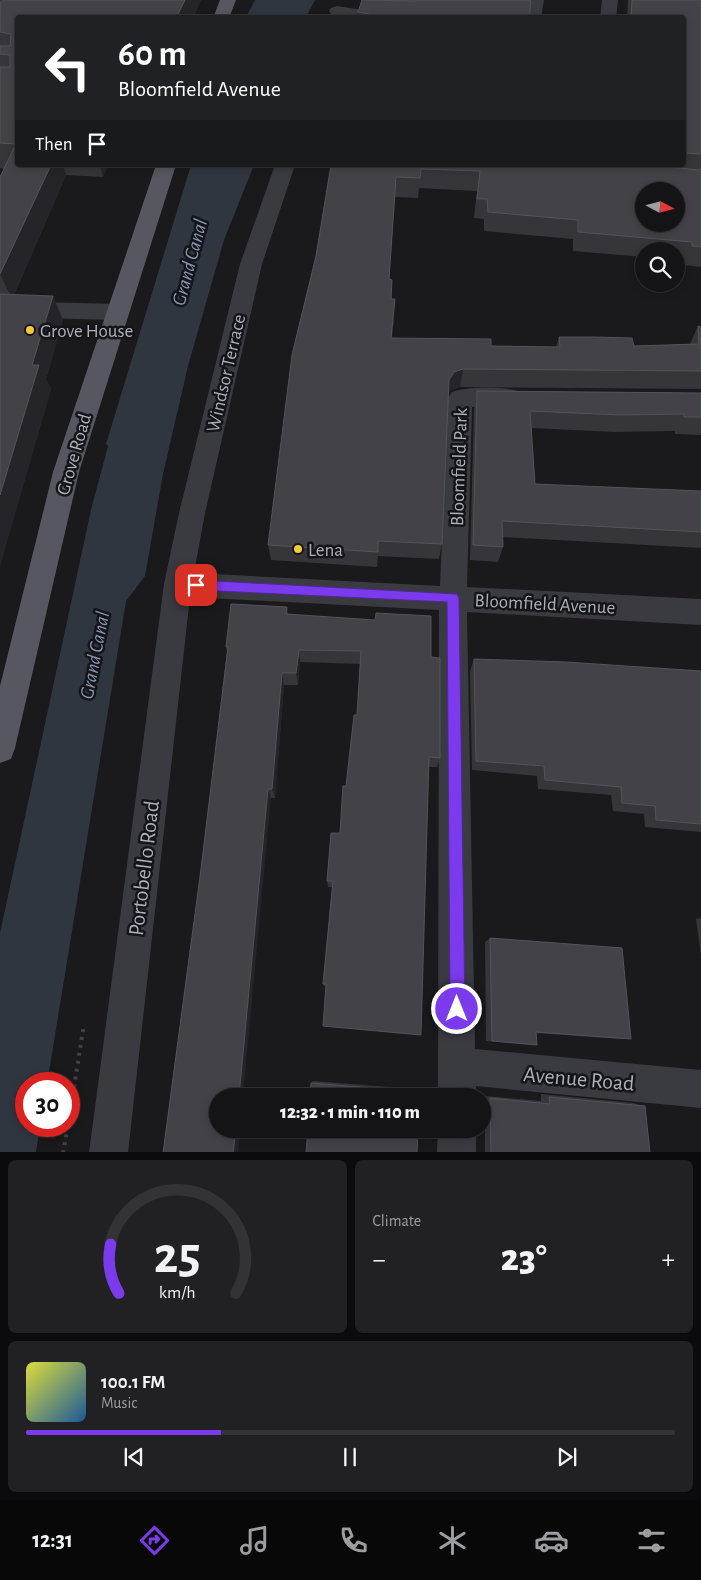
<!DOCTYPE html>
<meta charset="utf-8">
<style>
:root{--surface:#141315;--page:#212022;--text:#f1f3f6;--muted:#9d9ea0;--line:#333234;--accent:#7c3aed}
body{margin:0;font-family:"Alegreya Sans",sans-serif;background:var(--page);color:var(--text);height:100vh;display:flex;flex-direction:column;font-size:19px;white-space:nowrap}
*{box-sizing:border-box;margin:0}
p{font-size:16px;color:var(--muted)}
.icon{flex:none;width:28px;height:28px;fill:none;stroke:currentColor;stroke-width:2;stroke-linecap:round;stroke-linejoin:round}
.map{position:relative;height:1152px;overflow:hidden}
.drawer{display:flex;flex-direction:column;gap:8px;padding:8px;background:#0b0a0c;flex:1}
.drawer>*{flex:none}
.hud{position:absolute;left:15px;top:15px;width:671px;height:152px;border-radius:5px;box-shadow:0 2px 8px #0003,0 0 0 1px var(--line);background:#202124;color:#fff;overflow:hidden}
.needle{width:32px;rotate:97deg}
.tools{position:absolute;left:635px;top:182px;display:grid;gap:10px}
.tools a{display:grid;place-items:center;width:50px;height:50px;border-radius:50%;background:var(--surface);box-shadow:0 2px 8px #0003,0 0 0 1px var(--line);font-size:25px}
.speed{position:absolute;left:15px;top:1072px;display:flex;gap:10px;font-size:25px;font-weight:700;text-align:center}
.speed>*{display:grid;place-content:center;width:65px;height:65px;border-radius:50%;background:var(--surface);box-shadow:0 2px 8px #0003,0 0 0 1px var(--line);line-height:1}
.speed .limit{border:8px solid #d22;background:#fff;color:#111}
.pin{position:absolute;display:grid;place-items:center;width:42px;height:42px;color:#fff;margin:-21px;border-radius:10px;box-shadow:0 2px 8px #0006}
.me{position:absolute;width:55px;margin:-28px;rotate:0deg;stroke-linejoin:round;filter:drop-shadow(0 0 4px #0008)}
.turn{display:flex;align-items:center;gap:18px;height:105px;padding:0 20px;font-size:22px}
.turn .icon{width:65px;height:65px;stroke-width:2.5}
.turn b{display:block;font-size:35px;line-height:42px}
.then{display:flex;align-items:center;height:48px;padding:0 20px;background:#0003;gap:10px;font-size:19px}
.big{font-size:38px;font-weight:800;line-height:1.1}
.drawer .card{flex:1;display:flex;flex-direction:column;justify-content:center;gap:8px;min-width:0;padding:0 18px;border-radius:8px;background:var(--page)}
.drawer .dial{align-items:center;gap:0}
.dial svg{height:130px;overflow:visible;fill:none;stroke:var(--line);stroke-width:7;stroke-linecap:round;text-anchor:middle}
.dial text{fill:var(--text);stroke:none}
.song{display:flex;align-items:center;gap:15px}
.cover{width:60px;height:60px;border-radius:8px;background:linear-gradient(135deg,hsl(60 70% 55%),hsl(210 70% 35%))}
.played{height:5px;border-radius:2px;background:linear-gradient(90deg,var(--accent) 30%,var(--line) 30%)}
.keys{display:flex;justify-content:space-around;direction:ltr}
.heat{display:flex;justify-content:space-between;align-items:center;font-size:28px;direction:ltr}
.drawer .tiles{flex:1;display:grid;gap:8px;grid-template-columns:1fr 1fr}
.card:last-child{grid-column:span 2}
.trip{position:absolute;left:209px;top:1088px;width:282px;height:50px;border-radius:25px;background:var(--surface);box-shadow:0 2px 8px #0003,0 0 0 1px var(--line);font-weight:800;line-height:50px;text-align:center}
.menu{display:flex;height:80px;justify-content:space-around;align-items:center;background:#080808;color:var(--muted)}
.menu .icon{width:35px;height:35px}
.menu .on{color:var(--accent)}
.menu b{font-size:22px;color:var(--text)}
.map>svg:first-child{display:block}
</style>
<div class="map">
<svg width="701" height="1153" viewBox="0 0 701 1153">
<rect width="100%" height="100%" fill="#1a191c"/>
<g fill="#2f3640">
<path d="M255,0H315L306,17H246Z"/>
<path d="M191,165H254L224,240L188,366L163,474L145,576L126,601L47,1084H26V1126H40L36,1152H0V933L91,510L108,446L106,444Z"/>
</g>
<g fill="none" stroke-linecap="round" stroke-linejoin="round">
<g stroke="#404148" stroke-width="4" stroke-dasharray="3 5" stroke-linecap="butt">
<path d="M69,1119L84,1024"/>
<path d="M63,1153L68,1126"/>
</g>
<g fill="#3a3b41" fill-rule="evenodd">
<path d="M528,0H544L541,18H525Z"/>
<path d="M602,0H618L616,18H600Z"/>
<path d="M337,6L369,11L371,14L369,18L331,14L329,11L331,8Z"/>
<path d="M275,165H295L262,264L205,513L194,573L440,586L448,398L452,392C468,386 505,386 521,392L525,398L521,404L513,407H472L467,587L701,599V625L467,612L475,1049L701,1070V1108L476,1086V1096H438L439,610L190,597L128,1153H89L164,584L179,513L240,264Z"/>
<path d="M0,301L117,304L125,306L128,312L125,318L117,320L0,317Z"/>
<path d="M438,1129H476V1153H437Z"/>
</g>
<g fill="#565760" fill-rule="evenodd">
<path d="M220,0H236L229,18H213Z"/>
<path d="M156,165H176L79,472L15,748L11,759L0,763V686L53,472Z"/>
</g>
</g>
<g fill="#36353a">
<path d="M0,0H201L193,18H18V165H108L103,177L66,175L14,295L53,296L63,320L46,379L51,389L0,565V177L4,169L0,168Z"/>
<path d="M362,0H516L529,18H358V12Z"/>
<path d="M628,0H701V267L684,265V261L676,260V251H644V257L573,251V239L484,231V219L474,218L477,191L419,188L418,198L395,197L389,280L394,317L392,338L491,346L556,347L559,337L634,346L690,344L698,326L701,327V389L460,387L451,390L448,395L442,544L439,559L378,556L377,567L271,560L268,545L331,165H684V18H627Z"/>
<path d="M477,391L701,393V435L675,434V431L614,432L531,428L535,484L701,491V548L503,537V547L498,562L470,560L474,409Z"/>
<path d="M287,607L288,614L431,657L440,758L437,767H429L326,986H324L323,984L332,887H328L327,881L340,833L346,786L357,715L360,664L300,662L298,685H284L275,798H271L201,869L227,652L226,647Z"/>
<path d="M474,659L701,671V832L645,827L644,814L613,811L611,795L538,789L537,776L472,770L470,671Z"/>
<path d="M701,918V956L696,919Z"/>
<path d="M490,938L631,1039H620L536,1033L529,1044L486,1041L485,942Z"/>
<path d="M313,1081L416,1089L419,1092L311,1083Z"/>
<path d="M541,1094L633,1103L645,1106L650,1153H485V1096L541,1101Z"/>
</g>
<g fill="#252428">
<path d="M185,0H201L193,18H176Z"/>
<path d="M51,165H63L66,175L12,299L0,274Z"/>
<path d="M100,165H108L103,177Z"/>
<path d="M53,296L63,320L46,379L51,389L0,565V495L32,365Z"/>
<path d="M395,299L394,317L390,356L391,338Z"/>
<path d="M463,369L460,387L451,390L446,398L449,380L454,372Z"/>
<path d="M299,650L300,662L298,685L296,673Z"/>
<path d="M282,673L284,685L275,798L272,789Z"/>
<path d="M268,789L271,798L243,1096H239Z"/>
<path d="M236,1129H240L238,1153H233Z"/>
</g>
<g fill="#434248" stroke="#53535a" fill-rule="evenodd">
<path d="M4,0H185L176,18H18V165H51L0,274V177L16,144L0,143V67H10V55L0,54V46H10L11,34L0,32V3Z"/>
<path d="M362,0L418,1L419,0H529L531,1L529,18H368L369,14L358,12Z"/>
<path d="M632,0H701V154L684,153V18H631Z"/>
<path d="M331,165H643L701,170V247L692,246V242L578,232V220L488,212L487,199H477L480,171L421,169L420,178L396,177L389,279L392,280L391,299H395L391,338L491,339V346L560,347L559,337H593L632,338L634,346L699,344L698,326L701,327V371L463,369L454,372L449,380L442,544L378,541V552L268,545L292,355L316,256ZM644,191H676V224H644Z"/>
<path d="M0,294L53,296L32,365H39L0,495Z"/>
<path d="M477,391L701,393V417H684V414L621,415L530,411L535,484L701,491V532L502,521L503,547L473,545Z"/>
<path d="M231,604L287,607L286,614L375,620L376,613L431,616V657L440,658V758L429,757L421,1035L323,1026L326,984H323L333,881H327L331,833H340L343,786H346L354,715H357L361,651L299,650L296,673H282L272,789H268L239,1096H218V1129H236L233,1153H163L201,869L228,647H226Z"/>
<path d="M474,659L566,662L701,671V824L656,820L655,806L622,803L621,787L545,780L544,766L476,761Z"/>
<path d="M490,938L622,948L631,1039L536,1032L537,1045L492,1041Z"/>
<path d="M311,1083L419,1092V1096H310Z"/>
<path d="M549,1097L645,1106L650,1153H491L490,1098L550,1104Z"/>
<path d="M308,1129H418L417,1153H306Z"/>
</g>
<path fill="#7c3aed" stroke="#51269a" d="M196,580L457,594L459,598L465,1009L463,1014L457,1016L452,1014L450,1009L447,602L196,590L192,588L190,585L192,581Z"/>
<g fill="#f3cc3a" stroke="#151417" stroke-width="2">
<circle cx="30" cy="330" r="5"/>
<circle cx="298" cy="549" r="5"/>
</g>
<g text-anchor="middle" stroke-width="5" stroke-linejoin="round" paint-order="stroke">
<g font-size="19" fill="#acafbb" stroke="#151417" text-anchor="start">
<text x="40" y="337">Grove House</text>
<text x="308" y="556">Lena</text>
</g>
<g font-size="19" fill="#acafbb" stroke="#151417">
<text transform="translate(225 373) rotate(-77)" y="7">Windsor Terrace</text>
<text transform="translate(73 454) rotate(-74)" y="7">Grove Road</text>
<text transform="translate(458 467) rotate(-88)" y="7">Bloomfield Park</text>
<text transform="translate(545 603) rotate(3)" y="7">Bloomfield Avenue</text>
</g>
<g font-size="20" font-style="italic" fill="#8398b6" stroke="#151417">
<text transform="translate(189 262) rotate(-75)" y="7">Grand Canal</text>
<text transform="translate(94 655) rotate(-79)" y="7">Grand Canal</text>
</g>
<g font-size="22" fill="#acafbb" stroke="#151417">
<text transform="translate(143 868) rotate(-83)" y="8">Portobello Road</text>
<text transform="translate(579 1078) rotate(5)" y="8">Avenue Road</text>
</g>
</g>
</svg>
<div class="tools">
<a><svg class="needle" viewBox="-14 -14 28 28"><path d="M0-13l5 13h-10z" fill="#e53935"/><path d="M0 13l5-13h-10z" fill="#9d9ea0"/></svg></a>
<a><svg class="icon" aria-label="search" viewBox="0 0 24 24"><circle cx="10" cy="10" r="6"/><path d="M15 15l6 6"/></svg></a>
</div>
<div class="speed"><div class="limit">30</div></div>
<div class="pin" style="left:196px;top:585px;background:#d93025"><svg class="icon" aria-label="arrive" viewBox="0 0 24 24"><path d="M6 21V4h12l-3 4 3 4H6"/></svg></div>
<svg class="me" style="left:457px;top:1009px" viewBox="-20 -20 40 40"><circle r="17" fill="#7c3aed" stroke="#fff" stroke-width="3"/><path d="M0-11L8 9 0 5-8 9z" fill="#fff"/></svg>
<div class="trip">12:32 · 1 min · 110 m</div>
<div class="hud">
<div class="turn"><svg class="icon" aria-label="left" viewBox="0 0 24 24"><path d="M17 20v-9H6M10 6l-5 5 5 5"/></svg><div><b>60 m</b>Bloomfield Avenue</div></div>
<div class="then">Then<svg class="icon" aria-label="arrive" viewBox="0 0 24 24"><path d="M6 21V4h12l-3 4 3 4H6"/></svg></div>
</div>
</div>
<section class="drawer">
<div class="tiles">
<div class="card dial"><svg viewBox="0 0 100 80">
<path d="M14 69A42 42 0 1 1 86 69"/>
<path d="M14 69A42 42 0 0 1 9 39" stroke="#7c3aed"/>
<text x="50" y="56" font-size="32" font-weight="700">25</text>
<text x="50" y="72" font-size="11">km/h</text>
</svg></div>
<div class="card"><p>Climate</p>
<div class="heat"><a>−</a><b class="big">23°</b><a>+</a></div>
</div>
<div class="card">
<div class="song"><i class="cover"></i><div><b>100.1 FM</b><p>Music</p></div></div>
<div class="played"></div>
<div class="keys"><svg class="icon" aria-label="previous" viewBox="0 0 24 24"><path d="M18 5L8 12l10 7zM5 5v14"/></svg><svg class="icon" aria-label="pause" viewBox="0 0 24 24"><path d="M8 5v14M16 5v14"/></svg><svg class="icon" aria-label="next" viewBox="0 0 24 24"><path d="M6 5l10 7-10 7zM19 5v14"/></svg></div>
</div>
</div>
</section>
<nav class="menu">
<b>12:31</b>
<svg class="icon on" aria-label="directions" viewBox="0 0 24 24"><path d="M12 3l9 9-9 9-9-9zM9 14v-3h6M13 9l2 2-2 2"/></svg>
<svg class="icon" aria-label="music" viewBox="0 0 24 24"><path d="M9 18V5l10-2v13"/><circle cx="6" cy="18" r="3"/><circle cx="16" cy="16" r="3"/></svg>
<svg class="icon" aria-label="phone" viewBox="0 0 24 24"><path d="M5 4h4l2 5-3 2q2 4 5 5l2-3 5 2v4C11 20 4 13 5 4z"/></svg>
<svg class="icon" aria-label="climate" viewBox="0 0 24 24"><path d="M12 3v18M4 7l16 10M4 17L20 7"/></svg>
<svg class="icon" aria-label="car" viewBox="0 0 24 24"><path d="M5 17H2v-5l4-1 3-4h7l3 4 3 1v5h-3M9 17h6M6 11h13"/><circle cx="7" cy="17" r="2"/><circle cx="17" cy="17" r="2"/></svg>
<svg class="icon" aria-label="filters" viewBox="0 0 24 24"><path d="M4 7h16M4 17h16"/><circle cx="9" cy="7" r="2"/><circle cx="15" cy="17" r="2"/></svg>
</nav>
